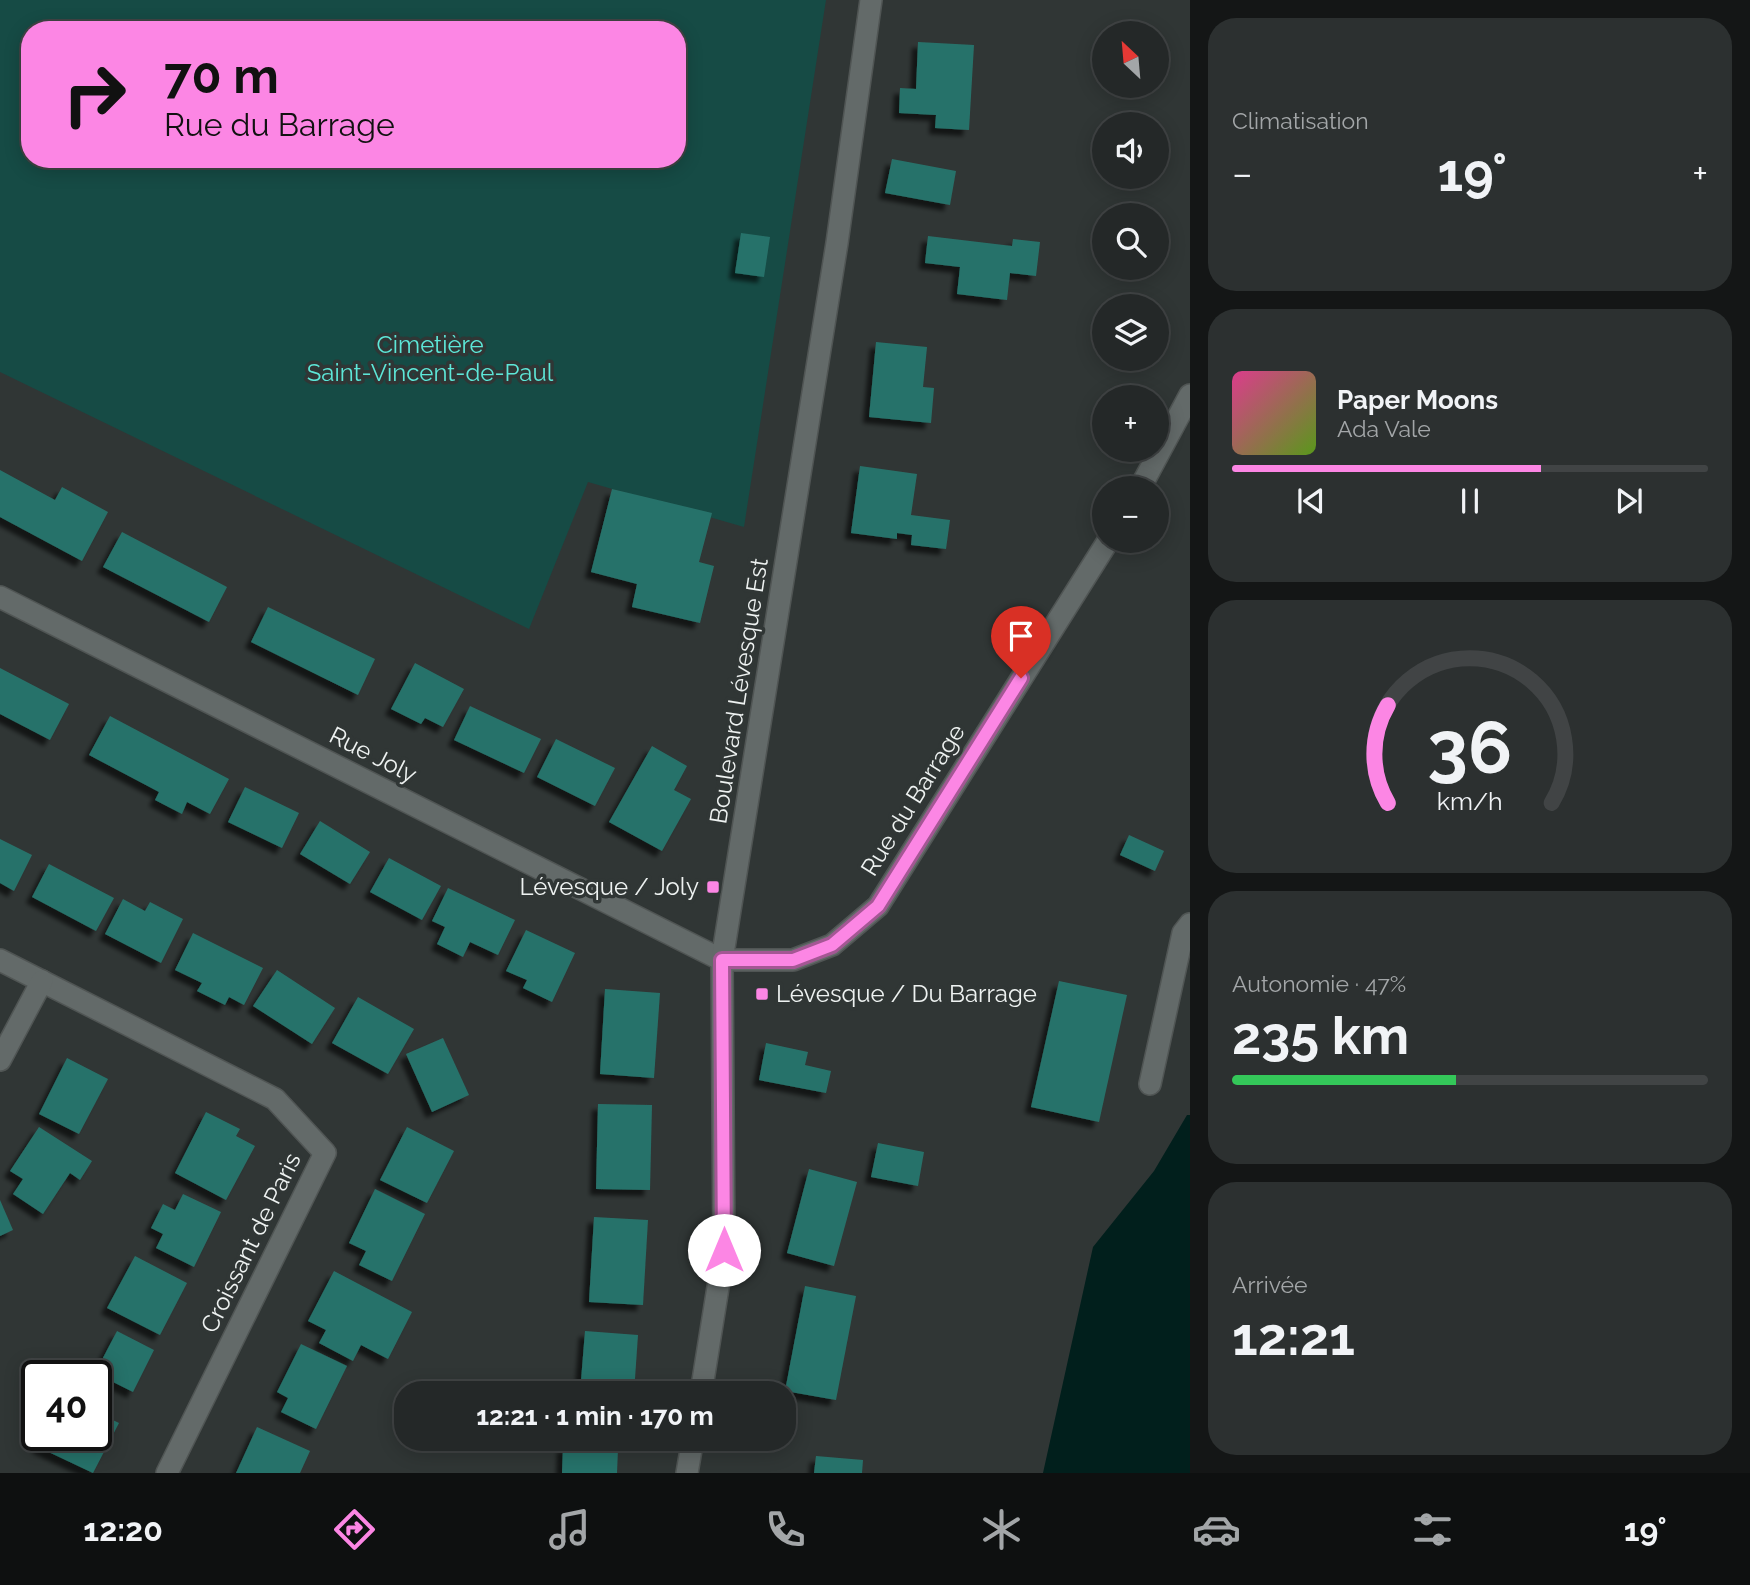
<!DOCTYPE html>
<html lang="fr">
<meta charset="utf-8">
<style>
:root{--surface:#242828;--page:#2c3030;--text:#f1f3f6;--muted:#a3a6a8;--line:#414445;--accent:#fc86e4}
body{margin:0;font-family:Raleway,sans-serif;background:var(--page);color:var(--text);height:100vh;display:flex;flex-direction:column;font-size:26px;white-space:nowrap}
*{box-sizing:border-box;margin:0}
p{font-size:23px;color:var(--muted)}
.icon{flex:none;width:38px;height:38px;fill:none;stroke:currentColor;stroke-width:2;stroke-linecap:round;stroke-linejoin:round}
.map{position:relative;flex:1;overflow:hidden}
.drawer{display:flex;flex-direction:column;gap:18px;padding:18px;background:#141616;width:560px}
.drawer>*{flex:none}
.top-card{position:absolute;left:21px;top:21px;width:665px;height:147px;border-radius:28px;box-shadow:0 4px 18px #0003,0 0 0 2px var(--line);background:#fc86e4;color:#111;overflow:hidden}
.needle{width:46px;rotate:334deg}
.buttons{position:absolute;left:1092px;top:21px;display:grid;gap:14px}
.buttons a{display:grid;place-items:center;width:77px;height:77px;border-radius:50%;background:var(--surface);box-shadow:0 4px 18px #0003,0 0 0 2px var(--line);font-size:35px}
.speed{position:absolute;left:21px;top:1360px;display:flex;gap:14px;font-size:35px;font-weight:700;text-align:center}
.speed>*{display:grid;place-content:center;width:91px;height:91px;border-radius:50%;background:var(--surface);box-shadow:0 4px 18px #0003,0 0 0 2px var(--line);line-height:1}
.speed .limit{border:4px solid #111;border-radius:10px;background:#fff;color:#111}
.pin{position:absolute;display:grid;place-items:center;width:60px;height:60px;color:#fff;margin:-72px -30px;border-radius:50% 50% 50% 0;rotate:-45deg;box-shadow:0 0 7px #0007}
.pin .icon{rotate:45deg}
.me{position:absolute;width:77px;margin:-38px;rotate:0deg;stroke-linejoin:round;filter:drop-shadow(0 0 5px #0008)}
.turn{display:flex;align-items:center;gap:24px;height:147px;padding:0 28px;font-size:32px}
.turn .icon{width:91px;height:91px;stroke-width:2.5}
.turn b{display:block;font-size:49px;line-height:60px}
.big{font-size:52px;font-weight:700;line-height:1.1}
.drawer .widget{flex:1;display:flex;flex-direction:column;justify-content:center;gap:10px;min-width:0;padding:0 24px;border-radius:28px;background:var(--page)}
.drawer .dial{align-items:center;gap:0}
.dial svg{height:182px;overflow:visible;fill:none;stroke:var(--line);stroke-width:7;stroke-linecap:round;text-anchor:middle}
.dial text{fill:var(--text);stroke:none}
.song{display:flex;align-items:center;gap:21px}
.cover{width:84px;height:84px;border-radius:10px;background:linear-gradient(135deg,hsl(330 70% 55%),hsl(90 70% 35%))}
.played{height:7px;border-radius:4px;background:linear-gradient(90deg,var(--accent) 65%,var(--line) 65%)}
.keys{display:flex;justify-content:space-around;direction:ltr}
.heat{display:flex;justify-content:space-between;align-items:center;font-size:38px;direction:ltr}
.charge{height:10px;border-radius:5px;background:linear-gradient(90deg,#34c759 47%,var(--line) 0)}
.trip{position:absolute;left:394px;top:1381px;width:402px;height:70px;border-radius:28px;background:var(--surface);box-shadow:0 4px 18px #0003,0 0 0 2px var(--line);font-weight:700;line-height:70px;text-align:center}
.tab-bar{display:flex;height:112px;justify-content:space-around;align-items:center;background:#0e1010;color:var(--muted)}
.tab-bar .icon{width:49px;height:49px}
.tab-bar .active{color:var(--accent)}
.tab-bar b{font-size:32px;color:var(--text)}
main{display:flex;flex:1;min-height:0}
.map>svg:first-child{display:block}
</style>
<main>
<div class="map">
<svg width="1190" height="1473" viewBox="0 0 1190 1473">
<defs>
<filter id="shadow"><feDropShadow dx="-6" dy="6" stdDeviation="2" flood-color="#0009"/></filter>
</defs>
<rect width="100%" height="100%" fill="#303635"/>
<path fill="#164b45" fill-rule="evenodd" d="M0,0H826L744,527L588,482L529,629L0,372ZM30,30H677V159H30Z"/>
<path fill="#011f1c" d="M1187,1115H1190V1473H1043L1093,1247L1154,1171Z"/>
<g fill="#28726a" filter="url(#shadow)">
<path d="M918,42L974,45L969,130L935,128L936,115L899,113L900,88L916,89Z"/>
<path d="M892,159L956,171L950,205L885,193Z"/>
<path d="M741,233L770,237L764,277L735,273Z"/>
<path d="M928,236L1012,246L1013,239L1040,242L1036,276L1010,273L1007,300L957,294L960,267L925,263Z"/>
<path d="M876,342L927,347L923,387L934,388L931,423L869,417Z"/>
<path d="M860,466L917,474L911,515L950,520L946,549L911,545L912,535L897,533V539L851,533Z"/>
<path d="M0,470L55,500L62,487L108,512L82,561L0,517Z"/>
<path d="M612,489L712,513L699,562L714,566L700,623L632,607L637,584L591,572Z"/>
<path d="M122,532L227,587L209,622L103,567Z"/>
<path d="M268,607L375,659L358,695L251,642Z"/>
<path d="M415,663L464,689L443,727L425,718L421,724L391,709Z"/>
<path d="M0,668L69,704L50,740L0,714Z"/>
<path d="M470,706L541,739L524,773L454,740Z"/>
<path d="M110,716L229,779L210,814L187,802L182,814L155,800L159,792L89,755Z"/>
<path d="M556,739L615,768L595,806L537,777Z"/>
<path d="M652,746L687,766L674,790L691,799L662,851L609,822Z"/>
<path d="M245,787L299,813L282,848L228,822Z"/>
<path d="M320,821L370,852L350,884L300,854Z"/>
<path d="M1129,835L1164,851L1155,871L1120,855Z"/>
<path d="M0,839L32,855L14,891L0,883Z"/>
<path d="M389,858L441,886L422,920L370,892Z"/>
<path d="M49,864L114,898L96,931L32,897Z"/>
<path d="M448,888L515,920L498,955L470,942L463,957L437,944L445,927L432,921Z"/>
<path d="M123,899L145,911L150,902L183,919L161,963L105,934Z"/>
<path d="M526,930L575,953L552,1002L523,988L527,980L506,971Z"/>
<path d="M193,933L263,968L244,1005L229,997L225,1005L197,991L202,983L175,970Z"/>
<path d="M277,970L335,1008L312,1044L253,1006Z"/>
<path d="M1059,981L1127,995L1099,1122L1031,1107Z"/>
<path d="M605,989L660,993L654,1078L600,1074Z"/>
<path d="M358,997L414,1029L388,1074L332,1043Z"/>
<path d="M443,1038L469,1095L432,1112L406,1054Z"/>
<path d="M766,1043L808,1052L805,1065L831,1071L826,1093L759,1080Z"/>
<path d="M67,1058L108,1079L79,1134L39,1114Z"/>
<path d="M598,1104L652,1105L650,1190L596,1189Z"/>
<path d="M206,1112L240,1129L236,1136L255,1146L226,1200L175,1173Z"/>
<path d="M39,1127L92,1161L80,1180L70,1173L43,1214L13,1194L23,1179L10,1171Z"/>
<path d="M407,1127L454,1151L427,1203L380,1180Z"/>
<path d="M878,1143L924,1152L918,1186L871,1177Z"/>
<path d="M809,1169L857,1182L834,1266L787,1253Z"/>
<path d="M375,1189L425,1214L392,1281L359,1265L366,1251L349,1243Z"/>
<path d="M183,1194L221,1212L194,1267L156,1248L163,1234L151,1228L163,1204L175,1210Z"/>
<path d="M0,1200L13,1230L0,1236Z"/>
<path d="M594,1217L648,1220L643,1305L589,1302Z"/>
<path d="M135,1256L187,1283L160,1335L107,1308Z"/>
<path d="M334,1271L412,1312L388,1359L361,1345L353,1361L319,1343L326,1330L308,1321Z"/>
<path d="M805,1286L856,1296L836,1400L785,1391Z"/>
<path d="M117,1331L154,1350L133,1392L95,1373Z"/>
<path d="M585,1331L638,1335L634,1393H580Z"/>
<path d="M301,1344L347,1366L316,1429L281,1412L288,1398L277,1392Z"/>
<path d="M96,1412L119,1423L93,1473L38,1447L44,1435H96Z"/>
<path d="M257,1427L310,1451L300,1473H236Z"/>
<path d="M563,1446L618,1449L617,1473H562Z"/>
<path d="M816,1456L863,1460L862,1473H814Z"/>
</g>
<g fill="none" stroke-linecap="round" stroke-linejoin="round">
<g stroke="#505554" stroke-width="24">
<g id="minor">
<path d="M1140,488L1190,395"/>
<path d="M0,597L722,960H793L832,945L878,906L1108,541"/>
<path d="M0,960L275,1099L325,1153L167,1473"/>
<path d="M0,1060L42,981"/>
<path d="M1150,1084L1183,933L1190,924"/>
<path d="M701,1393L724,1250L722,960L837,243L871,0"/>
<path d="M687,1473L693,1438"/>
</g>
</g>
<use href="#minor" stroke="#636a69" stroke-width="21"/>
</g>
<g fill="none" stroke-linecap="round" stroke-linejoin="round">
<g stroke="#a45794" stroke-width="18">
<path id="route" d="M724,1250L722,960H793L832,945L878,906L1021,678"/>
</g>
<use href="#route" stroke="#fc86e4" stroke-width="12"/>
</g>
<g fill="#fc86e4" stroke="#303635" stroke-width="2.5">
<rect x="706" y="880" width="14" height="14" rx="3.5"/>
<rect x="755" y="987" width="14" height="14" rx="3.5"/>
</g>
<g text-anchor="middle" stroke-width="7" stroke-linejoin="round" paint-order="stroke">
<g font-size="24" fill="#5de7d8" stroke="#303635">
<text x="430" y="353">Cimetière<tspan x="430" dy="28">Saint-Vincent-de-Paul</tspan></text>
</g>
<g font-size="24" fill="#eef2f1" stroke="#303635">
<text transform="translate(739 691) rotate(-81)" y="8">Boulevard Lévesque Est</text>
<text transform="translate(373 755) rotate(27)" y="8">Rue Joly</text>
<text transform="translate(913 800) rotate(-58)" y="8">Rue du Barrage</text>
<text transform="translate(251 1243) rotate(-64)" y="8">Croissant de Paris</text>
</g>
<g font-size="24" fill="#eef2f1" stroke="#303635" text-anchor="end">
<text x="699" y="895">Lévesque / Joly</text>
<text x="776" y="1002" text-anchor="start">Lévesque / Du Barrage</text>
</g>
</g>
</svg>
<div class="buttons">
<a><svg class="needle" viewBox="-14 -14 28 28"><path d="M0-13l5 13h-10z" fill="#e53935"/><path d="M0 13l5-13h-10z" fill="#a3a6a8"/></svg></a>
<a><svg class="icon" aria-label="sound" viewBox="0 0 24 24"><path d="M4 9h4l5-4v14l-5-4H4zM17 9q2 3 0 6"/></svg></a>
<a><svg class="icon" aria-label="search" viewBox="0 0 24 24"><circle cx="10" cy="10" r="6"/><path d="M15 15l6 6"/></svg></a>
<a><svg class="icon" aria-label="layers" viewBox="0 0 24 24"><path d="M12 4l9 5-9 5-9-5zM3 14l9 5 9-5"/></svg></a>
<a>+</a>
<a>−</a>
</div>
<div class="speed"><div class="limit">40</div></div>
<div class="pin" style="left:1021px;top:678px;background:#d93025"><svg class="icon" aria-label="arrive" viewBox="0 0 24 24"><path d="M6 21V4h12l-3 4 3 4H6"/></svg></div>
<svg class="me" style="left:724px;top:1250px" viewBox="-20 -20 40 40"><circle r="19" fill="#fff"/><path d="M0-13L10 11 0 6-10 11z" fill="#fc86e4"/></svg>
<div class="trip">12:21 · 1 min · 170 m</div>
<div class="top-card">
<div class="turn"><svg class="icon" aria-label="right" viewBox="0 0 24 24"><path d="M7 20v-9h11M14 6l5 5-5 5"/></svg><div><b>70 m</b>Rue du Barrage</div></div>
</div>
</div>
<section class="drawer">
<div class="widget"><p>Climatisation</p>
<div class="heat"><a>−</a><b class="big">19°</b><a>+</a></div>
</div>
<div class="widget">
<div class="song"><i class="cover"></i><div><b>Paper Moons</b><p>Ada Vale</p></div></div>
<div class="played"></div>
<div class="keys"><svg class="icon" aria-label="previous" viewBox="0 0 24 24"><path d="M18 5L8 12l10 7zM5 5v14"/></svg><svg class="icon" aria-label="pause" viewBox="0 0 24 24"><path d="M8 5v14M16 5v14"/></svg><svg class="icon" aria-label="next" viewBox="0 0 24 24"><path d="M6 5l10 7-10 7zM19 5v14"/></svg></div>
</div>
<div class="widget dial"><svg viewBox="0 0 100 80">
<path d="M14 69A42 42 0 1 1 86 69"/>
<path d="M14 69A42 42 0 0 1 14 26" stroke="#fc86e4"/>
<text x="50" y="56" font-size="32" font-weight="700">36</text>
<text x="50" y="72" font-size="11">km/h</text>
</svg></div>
<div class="widget"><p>Autonomie · 47%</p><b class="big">235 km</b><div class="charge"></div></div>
<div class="widget"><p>Arrivée</p><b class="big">12:21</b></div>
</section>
</main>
<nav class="tab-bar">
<b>12:20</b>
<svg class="icon active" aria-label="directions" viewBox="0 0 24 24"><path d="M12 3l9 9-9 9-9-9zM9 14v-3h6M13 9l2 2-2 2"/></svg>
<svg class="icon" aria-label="music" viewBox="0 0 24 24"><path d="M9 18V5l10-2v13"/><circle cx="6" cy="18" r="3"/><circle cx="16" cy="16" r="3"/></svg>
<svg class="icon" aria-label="phone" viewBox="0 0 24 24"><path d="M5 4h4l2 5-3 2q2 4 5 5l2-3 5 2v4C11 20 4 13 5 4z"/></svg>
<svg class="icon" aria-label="climate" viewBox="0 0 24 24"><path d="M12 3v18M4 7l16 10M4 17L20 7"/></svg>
<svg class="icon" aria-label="car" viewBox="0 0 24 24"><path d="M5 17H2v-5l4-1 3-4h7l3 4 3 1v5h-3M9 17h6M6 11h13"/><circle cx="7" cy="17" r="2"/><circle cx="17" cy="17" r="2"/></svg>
<svg class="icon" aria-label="filters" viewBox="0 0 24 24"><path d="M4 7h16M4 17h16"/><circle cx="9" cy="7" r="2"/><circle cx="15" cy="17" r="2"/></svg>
<b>19°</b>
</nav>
